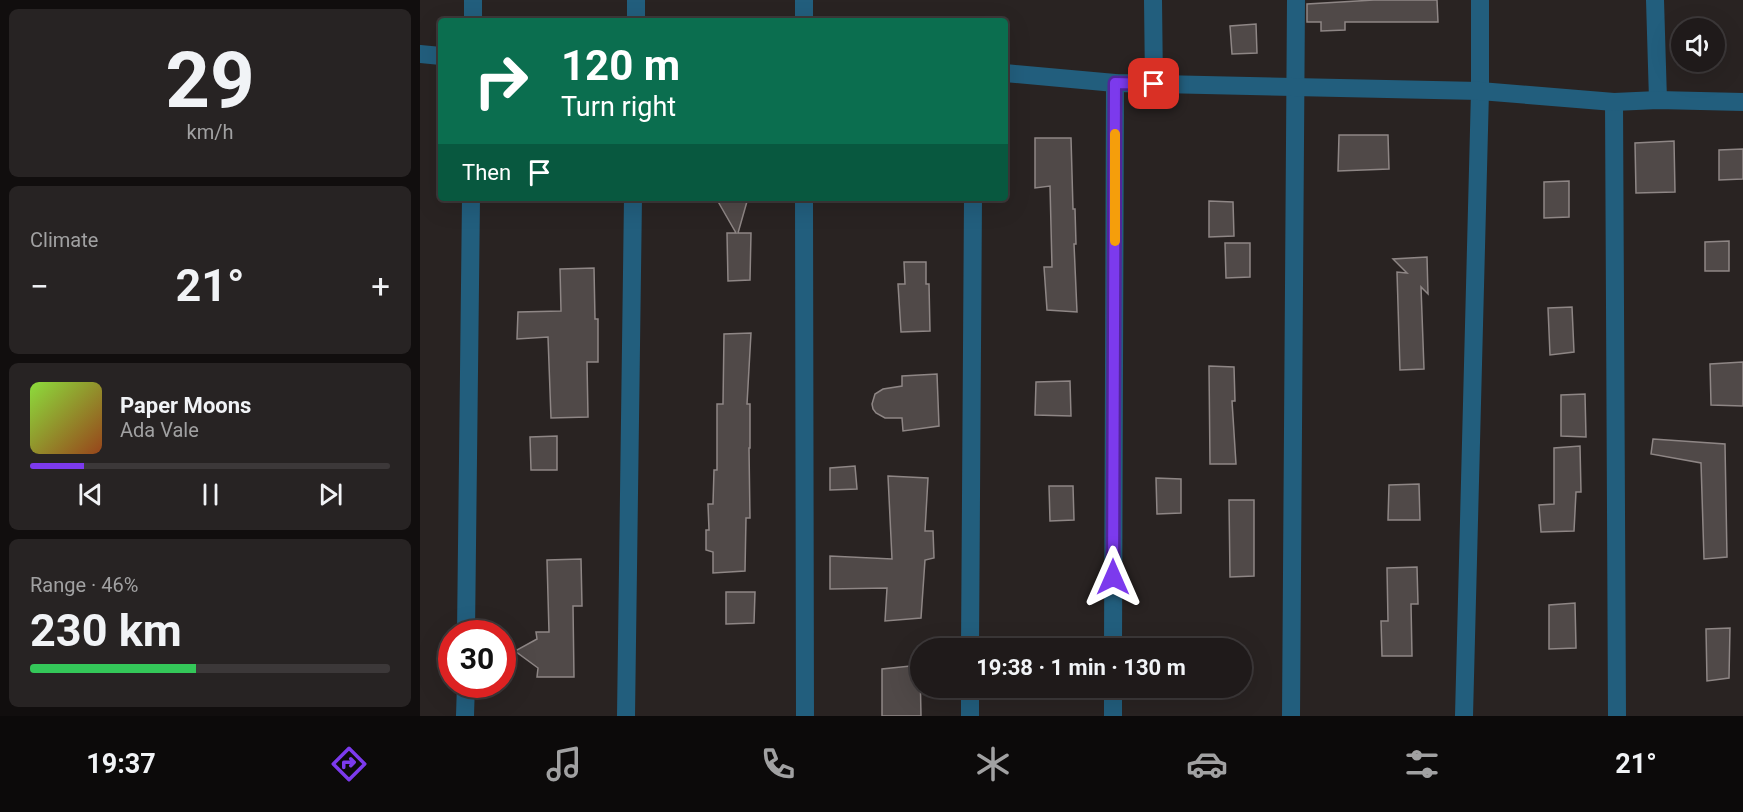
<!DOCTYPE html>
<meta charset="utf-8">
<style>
:root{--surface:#1f1a1a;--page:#272323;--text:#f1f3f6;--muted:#a1a1a2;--line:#3c3839;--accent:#7c3aed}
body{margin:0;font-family:Roboto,sans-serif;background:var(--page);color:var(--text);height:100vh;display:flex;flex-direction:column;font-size:22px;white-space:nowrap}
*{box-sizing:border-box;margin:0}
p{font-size:20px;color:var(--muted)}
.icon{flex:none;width:33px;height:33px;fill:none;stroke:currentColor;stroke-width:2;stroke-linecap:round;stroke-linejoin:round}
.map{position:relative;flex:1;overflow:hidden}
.details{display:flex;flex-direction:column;gap:9px;padding:9px;background:#110e0e;width:420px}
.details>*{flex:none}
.top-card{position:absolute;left:18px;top:18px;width:570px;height:183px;border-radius:6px;box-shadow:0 6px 24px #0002,0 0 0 2px var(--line);background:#0b6e4f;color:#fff;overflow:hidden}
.tools{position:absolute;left:1251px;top:18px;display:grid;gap:12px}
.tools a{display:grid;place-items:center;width:54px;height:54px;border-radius:50%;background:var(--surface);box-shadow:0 6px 24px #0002,0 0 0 2px var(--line);font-size:30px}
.speed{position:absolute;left:18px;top:620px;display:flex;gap:12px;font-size:30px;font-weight:700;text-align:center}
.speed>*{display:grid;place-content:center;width:78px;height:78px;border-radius:50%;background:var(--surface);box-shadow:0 6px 24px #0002,0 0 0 2px var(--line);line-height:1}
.speed .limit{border:9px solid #d22;background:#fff;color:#111}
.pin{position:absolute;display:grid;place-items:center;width:51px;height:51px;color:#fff;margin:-26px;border-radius:12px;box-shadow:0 3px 9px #0006}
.me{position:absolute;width:66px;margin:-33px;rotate:0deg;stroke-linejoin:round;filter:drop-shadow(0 0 4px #0008)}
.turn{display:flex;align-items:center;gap:21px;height:126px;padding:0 24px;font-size:27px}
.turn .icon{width:78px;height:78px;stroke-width:2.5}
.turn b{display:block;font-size:42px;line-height:51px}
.then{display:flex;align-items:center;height:57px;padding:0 24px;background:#0003;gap:12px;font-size:22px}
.big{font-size:45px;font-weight:700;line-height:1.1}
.details .card{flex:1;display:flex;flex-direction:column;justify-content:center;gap:9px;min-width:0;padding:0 21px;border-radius:9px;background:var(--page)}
.details .dial{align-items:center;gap:0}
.dial b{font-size:78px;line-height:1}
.song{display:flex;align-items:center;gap:18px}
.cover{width:72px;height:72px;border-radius:9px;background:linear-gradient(135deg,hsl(90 70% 55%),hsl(20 70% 35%))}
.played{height:6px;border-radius:3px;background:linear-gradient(90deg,var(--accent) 15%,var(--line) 15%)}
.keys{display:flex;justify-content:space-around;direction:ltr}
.heat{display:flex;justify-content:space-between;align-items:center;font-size:33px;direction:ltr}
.charge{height:9px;border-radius:4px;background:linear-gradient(90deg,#34c759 46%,var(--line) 0)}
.trip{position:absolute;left:490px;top:638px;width:342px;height:60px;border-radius:30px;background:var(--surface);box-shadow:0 6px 24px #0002,0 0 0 2px var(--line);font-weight:700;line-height:60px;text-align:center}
.tabs{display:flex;height:96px;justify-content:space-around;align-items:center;background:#0c0a0a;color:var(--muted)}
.tabs .icon{width:42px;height:42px}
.tabs .active{color:var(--accent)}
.tabs b{font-size:27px;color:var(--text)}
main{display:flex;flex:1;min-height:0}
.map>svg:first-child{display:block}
</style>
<main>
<section class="details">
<div class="card dial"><b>29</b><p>km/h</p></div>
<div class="card"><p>Climate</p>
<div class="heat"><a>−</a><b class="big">21°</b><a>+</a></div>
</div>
<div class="card">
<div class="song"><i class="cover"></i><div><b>Paper Moons</b><p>Ada Vale</p></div></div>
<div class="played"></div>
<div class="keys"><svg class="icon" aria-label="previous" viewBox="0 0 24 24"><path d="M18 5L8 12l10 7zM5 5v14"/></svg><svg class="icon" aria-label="pause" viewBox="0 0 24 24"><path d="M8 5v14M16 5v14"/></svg><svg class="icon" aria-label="next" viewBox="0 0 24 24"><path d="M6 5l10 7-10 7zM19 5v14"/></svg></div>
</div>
<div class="card"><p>Range · 46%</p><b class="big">230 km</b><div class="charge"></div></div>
</section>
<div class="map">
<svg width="1323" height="716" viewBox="0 0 1323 716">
<rect width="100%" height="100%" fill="#292322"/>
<g fill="#504948" stroke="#8e8685" stroke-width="1.5">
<path d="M954,0H1017L1018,22H925V30L901,31V22H887V4Z"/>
<path d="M836,24L837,53L812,54L810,26Z"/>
<path d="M919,135H968L969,169L918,171Z"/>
<path d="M615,138H651L653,209H655L656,244H654L657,312L627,310L624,267H632L630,186L615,188Z"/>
<path d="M1254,141L1255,192L1216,193L1215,143Z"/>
<path d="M1323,149V179L1299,180V150Z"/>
<path d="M1149,181V217L1124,218V182Z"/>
<path d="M296,198H328L318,233H331L330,280L308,281L307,233H316Z"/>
<path d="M789,201L813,202L814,236L789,237Z"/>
<path d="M1309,241V271H1285V242Z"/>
<path d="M805,243H830V277L806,278Z"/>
<path d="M1007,257L1008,294L1001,287L1004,369L980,370L977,272L987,273L973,259Z"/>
<path d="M484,262H506V284H509L510,331L481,332L478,284H485Z"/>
<path d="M174,268L175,319H178V362H167L168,417L131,418L128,337L97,339L98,312L141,311L140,269Z"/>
<path d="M1152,307L1154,352L1130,355L1128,308Z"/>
<path d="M331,333L327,404H330V448H329L330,518H326L325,571L293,573V552L286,550V530H289L288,504H293L294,470H297V404H303L304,334Z"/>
<path d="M1323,362V406L1291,405L1290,364Z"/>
<path d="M789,366L814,367L815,401H812L816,464H790Z"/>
<path d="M517,374L519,426L483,431L482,418H465L456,413L453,409L452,404L455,394L463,389L482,386V376Z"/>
<path d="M650,381L651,416L615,415L616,382Z"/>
<path d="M1165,394L1166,437L1141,436V395Z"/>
<path d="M137,436V470H111L110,437Z"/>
<path d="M1233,439L1305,444L1307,557L1284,559L1281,463L1231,454Z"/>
<path d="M1160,446L1161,492H1156L1154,531L1121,532L1119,505L1134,504V448Z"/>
<path d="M435,466L437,489L410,490V468Z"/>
<path d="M468,476L508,478L505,531H513L514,558L505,560L501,618L465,621L467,588L410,589V556L472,559Z"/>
<path d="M736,478L761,479V513L737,514Z"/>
<path d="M999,484L1000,520H968L969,485Z"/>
<path d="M629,486H653L654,520L630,521Z"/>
<path d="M809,500H834V576L810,577Z"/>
<path d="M161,559L162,606H153L154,677H117L118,668L95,651L117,639L116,632H129L127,560Z"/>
<path d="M997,567L998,604H991L992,656H962L961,621H968L967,568Z"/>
<path d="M306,592H335L334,623L306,624Z"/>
<path d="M1155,603L1156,648L1129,649V605Z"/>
<path d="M1310,628L1309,678L1287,681L1286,629Z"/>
<path d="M500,665L501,716H462V669Z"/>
</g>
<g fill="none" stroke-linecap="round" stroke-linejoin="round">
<g stroke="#225e7d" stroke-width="18">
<path d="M733,0L734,84"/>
<path d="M1235,0L1238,100"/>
<path d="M53,21V0"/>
<path d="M216,21V0"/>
<path d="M384,21V0"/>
<path d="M1194,102L1197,716"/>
<path d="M384,198L385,716"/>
<path d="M46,633L51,198"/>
<path d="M550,648L553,198"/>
<path d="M693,648L695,83"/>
<path d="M45,716L46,684"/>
<path d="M206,716L213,198"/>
<path d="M550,716V687"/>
<path d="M693,716V687"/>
<path d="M871,716L876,0"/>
<path d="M1044,716L1060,91"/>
</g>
<g stroke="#225e7d" stroke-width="18">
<path d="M1060,0V91"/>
<path d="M0,54L21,56"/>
<path d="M585,73L695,83L1060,91L1194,102L1238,100L1323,102"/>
</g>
</g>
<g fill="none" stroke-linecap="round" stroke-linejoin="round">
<g stroke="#51269a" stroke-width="15">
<path id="route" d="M693,577L695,83L734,84"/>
</g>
<use href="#route" stroke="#7c3aed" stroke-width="10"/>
<path stroke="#f59e0b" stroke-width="10" d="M695,241V134"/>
</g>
</svg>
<div class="tools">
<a><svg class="icon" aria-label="sound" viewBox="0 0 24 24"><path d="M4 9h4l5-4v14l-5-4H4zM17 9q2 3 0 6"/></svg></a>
</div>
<div class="speed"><div class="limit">30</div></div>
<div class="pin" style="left:734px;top:84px;background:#d93025"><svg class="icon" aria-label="arrive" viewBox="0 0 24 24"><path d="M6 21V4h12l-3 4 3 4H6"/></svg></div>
<svg class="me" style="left:693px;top:577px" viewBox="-20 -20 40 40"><path d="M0-17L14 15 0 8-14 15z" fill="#7c3aed" stroke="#fff" stroke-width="4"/></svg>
<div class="trip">19:38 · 1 min · 130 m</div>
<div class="top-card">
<div class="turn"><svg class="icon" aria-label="right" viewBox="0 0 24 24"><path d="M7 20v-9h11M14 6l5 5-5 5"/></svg><div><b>120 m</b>Turn right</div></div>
<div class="then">Then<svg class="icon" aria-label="arrive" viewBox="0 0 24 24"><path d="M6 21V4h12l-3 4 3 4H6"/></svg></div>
</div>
</div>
</main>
<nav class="tabs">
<b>19:37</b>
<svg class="icon active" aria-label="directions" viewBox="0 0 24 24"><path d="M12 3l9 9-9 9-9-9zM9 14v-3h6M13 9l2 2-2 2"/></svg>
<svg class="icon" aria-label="music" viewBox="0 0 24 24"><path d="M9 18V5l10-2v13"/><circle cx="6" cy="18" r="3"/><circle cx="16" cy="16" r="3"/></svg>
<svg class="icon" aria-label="phone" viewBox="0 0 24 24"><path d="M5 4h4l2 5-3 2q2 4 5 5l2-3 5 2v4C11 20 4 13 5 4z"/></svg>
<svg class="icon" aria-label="climate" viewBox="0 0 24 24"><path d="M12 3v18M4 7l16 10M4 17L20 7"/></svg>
<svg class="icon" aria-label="car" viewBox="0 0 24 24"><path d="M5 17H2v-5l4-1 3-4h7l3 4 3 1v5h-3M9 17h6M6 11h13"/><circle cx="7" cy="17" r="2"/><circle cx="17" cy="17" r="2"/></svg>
<svg class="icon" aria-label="filters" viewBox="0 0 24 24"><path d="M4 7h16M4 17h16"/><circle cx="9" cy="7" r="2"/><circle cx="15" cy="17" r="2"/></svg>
<b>21°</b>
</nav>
